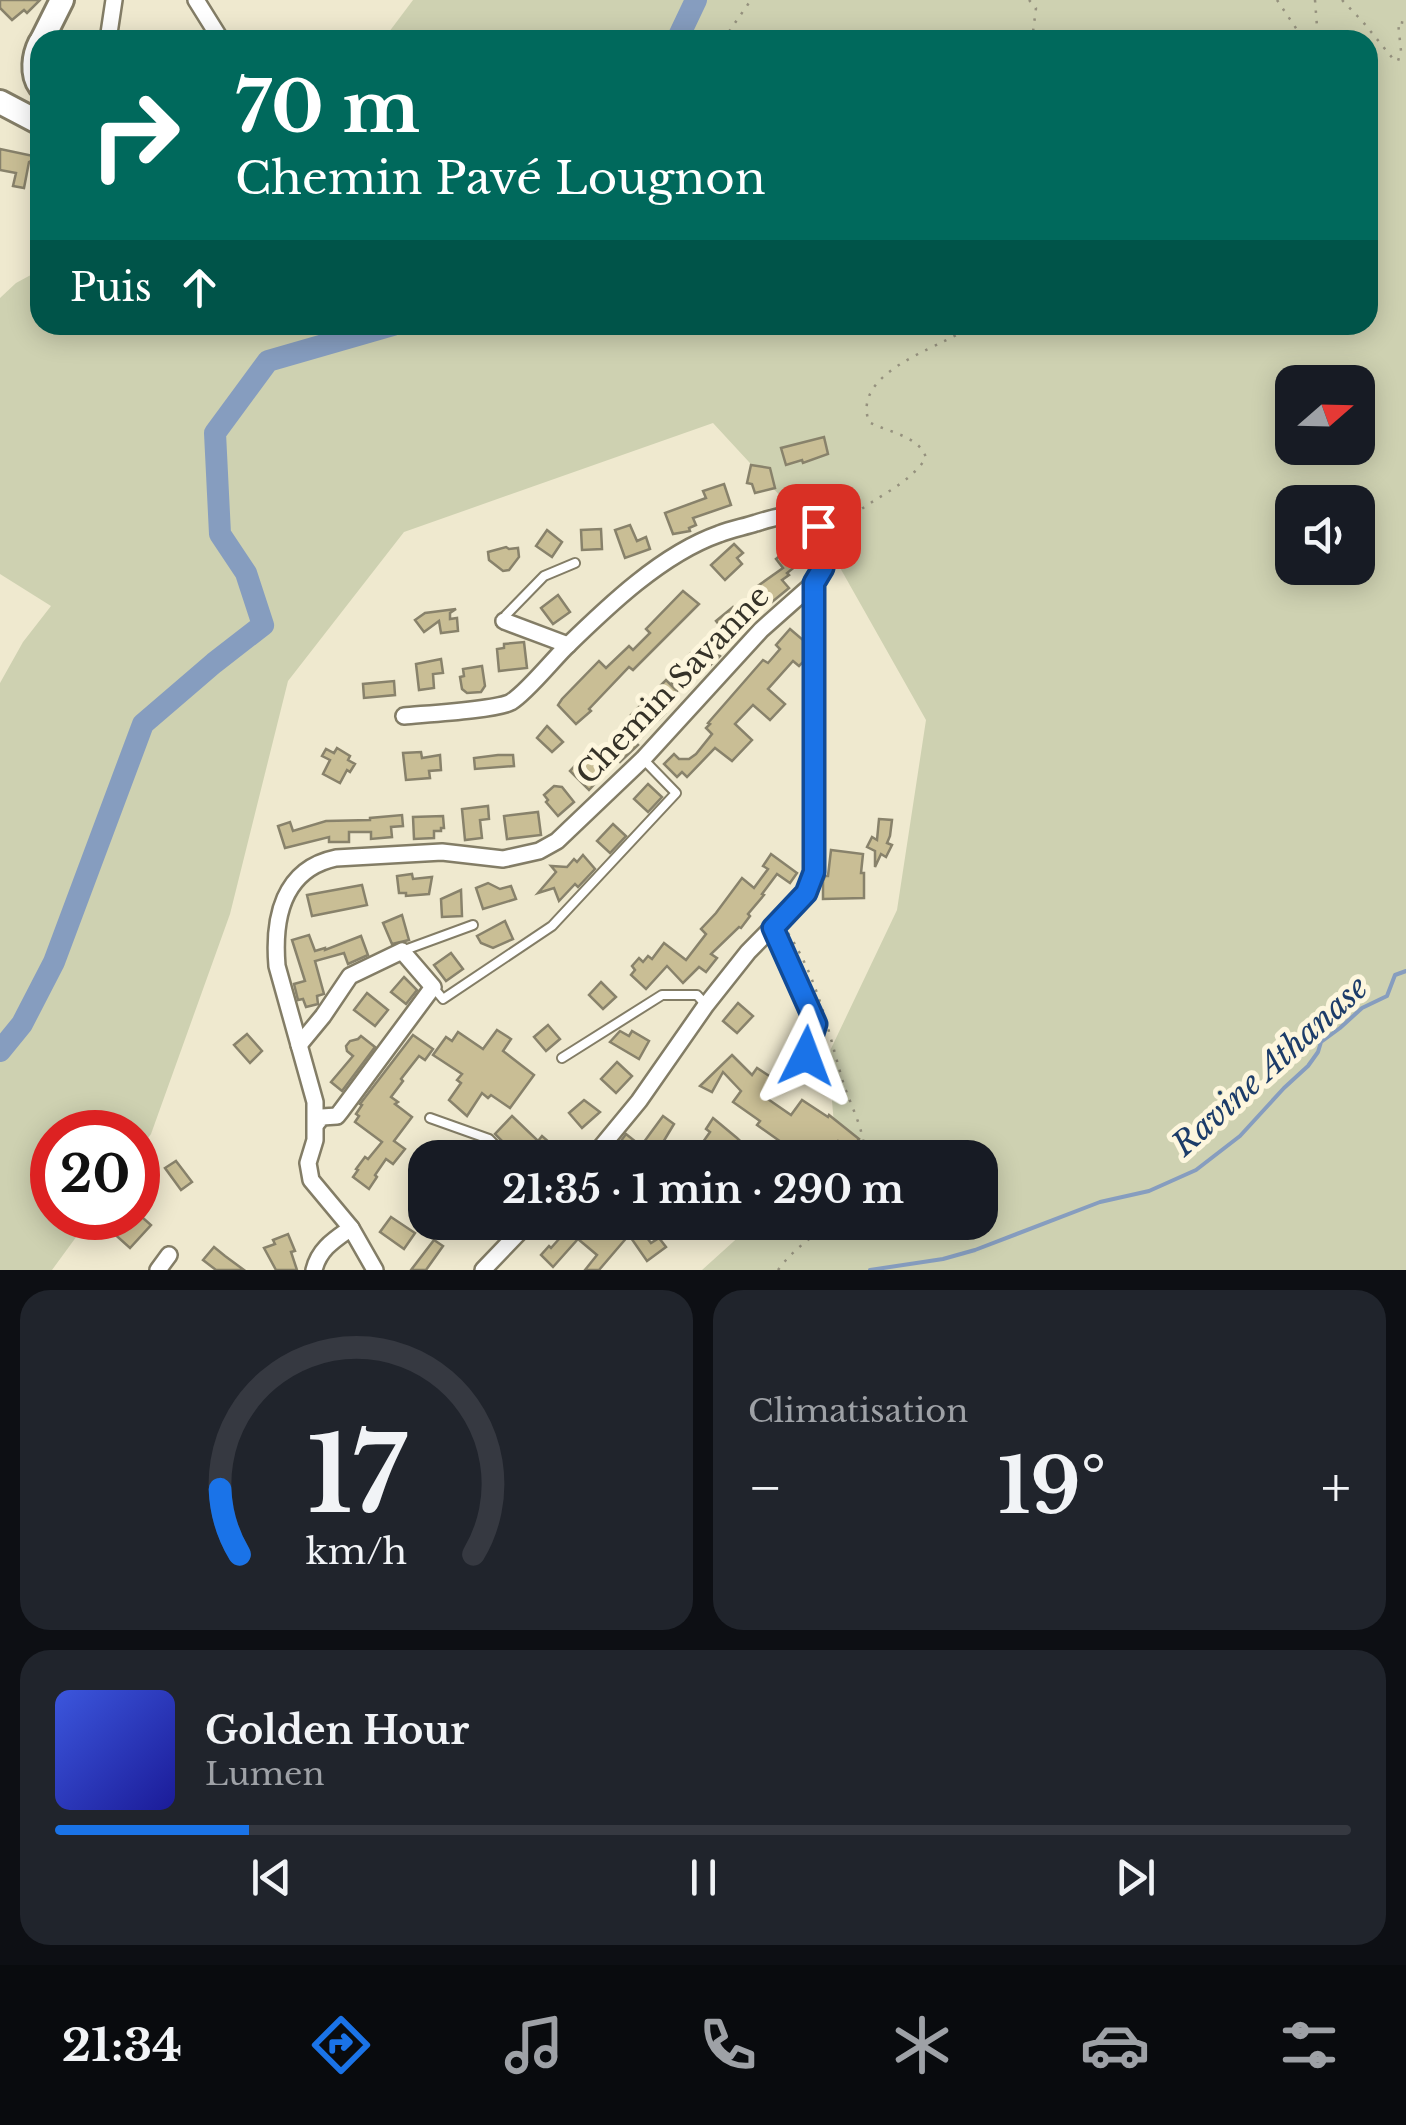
<!DOCTYPE html>
<html lang="fr">
<meta charset="utf-8">
<style>
:root{--surface:#171b24;--page:#20242c;--text:#f1f3f6;--muted:#9ea1a6;--line:#363941;--accent:#1a73e8}
body{margin:0;font-family:"Libre Baskerville",serif;background:var(--page);color:var(--text);height:100vh;display:flex;flex-direction:column;font-size:38px;white-space:nowrap}
*{box-sizing:border-box;margin:0}
p{font-size:32px;color:var(--muted)}
.icon{flex:none;width:55px;height:55px;fill:none;stroke:currentColor;stroke-width:2;stroke-linecap:round;stroke-linejoin:round}
.map{position:relative;height:1270px;overflow:hidden}
.sheet{display:flex;flex-direction:column;gap:20px;padding:20px;background:#0d0f14;flex:1}
.sheet>*{flex:none}
.banner{position:absolute;left:30px;top:30px;width:1348px;height:305px;border-radius:30px;box-shadow:0 5px 25px #0003;background:#00695c;color:#fff;overflow:hidden}
.needle{width:65px;rotate:70deg}
.buttons{position:absolute;left:1275px;top:365px;display:grid;gap:20px}
.buttons a{display:grid;place-items:center;width:100px;height:100px;border-radius:20px;background:var(--surface);box-shadow:0 5px 25px #0003;font-size:50px}
.speed{position:absolute;left:30px;top:1110px;display:flex;gap:20px;font-size:50px;font-weight:700;text-align:center}
.speed>*{display:grid;place-content:center;width:130px;height:130px;border-radius:50%;background:var(--surface);box-shadow:0 5px 25px #0003;line-height:1}
.speed .limit{border:15px solid #d22;background:#fff;color:#111}
.pin{position:absolute;display:grid;place-items:center;width:85px;height:85px;color:#fff;margin:-42px;border-radius:20px;box-shadow:0 5px 15px #0006}
.me{position:absolute;width:110px;margin:-55px;rotate:3deg;stroke-linejoin:round;filter:drop-shadow(0 0 8px #0008)}
.turn{display:flex;align-items:center;gap:35px;height:210px;padding:0 40px;font-size:45px}
.turn .icon{width:130px;height:130px;stroke-width:2.5}
.turn b{display:block;font-size:70px;line-height:85px}
.then{display:flex;align-items:center;height:95px;padding:0 40px;background:#0003;gap:20px;font-size:38px}
.big{font-size:75px;font-weight:700;line-height:1.1}
.sheet .tile{flex:1;display:flex;flex-direction:column;justify-content:center;gap:15px;min-width:0;padding:0 35px;border-radius:30px;background:var(--page)}
.sheet .dial{align-items:center;gap:0}
.dial svg{height:260px;overflow:visible;fill:none;stroke:var(--line);stroke-width:7;stroke-linecap:round;text-anchor:middle}
.dial text{fill:var(--text);stroke:none}
.song{display:flex;align-items:center;gap:30px}
.cover{width:120px;height:120px;border-radius:15px;background:linear-gradient(135deg,hsl(230 70% 55%),hsl(240 70% 35%))}
.played{height:10px;border-radius:5px;background:linear-gradient(90deg,var(--accent) 15%,var(--line) 15%)}
.keys{display:flex;justify-content:space-around;direction:ltr}
.heat{display:flex;justify-content:space-between;align-items:center;font-size:55px;direction:ltr}
.sheet .tiles{flex:1;display:grid;gap:20px;grid-template-columns:1fr 1fr}
.tile:last-child{grid-column:span 2}
.trip{position:absolute;left:408px;top:1140px;width:590px;height:100px;border-radius:30px;background:var(--surface);box-shadow:0 5px 25px #0003;font-weight:700;line-height:100px;text-align:center}
.tabs{display:flex;height:160px;justify-content:space-around;align-items:center;background:#090b0e;color:var(--muted)}
.tabs .icon{width:70px;height:70px}
.tabs .selected{color:var(--accent)}
.tabs b{font-size:45px;color:var(--text)}
.map>svg:first-child{display:block}
</style>
<div class="map">
<svg width="1406" height="1270" viewBox="0 0 1406 1270">
<rect width="100%" height="100%" fill="#efe9cf"/>
<path fill="#ced1b1" fill-rule="evenodd" d="M413,0H1406V1270H702L754,1223L980,1222V1158L826,1157L836,1147L828,1055L897,910L926,720L830,550L713,423L404,532L288,681L230,914L151,1134L138,1152V1132H52V1218H90L52,1270H0V683L23,642L51,606L0,574V298L16,283L40,270V325H1368V40H383ZM1292,382H1358V448H1292ZM1292,502H1358V568H1292Z"/>
<g fill="none" stroke-linecap="round" stroke-linejoin="round">
<path stroke="#869dbf" stroke-width="4" d="M870,1270L943,1259L975,1250L1100,1202L1149,1191L1196,1170L1240,1136L1284,1088L1308,1066L1318,1052L1321,1042L1340,1028L1362,1008L1387,996L1395,975L1406,971"/>
<g stroke="#869dbf" stroke-width="22">
<path d="M677,40L696,0"/>
<path d="M0,1051L22,1024L54,962L143,724L214,663L263,625L246,573L220,534L215,433L268,361L393,325"/>
</g>
</g>
<g fill="#c9be95" stroke="#88826b" stroke-width="2.5">
<path d="M0,0H40L27,13L24,10L12,20L0,8Z"/>
<path d="M0,149L38,157L29,162L24,188L13,186L16,173L0,170Z"/>
<path d="M824,437L828,454L803,463L802,460L786,465L781,448Z"/>
<path d="M751,465L770,468L775,488L755,493L752,484L747,483Z"/>
<path d="M724,484L731,505L693,518L696,525L689,528L690,531L673,534L665,513L706,498L703,491Z"/>
<path d="M630,525L637,541L646,537L650,549L625,558L615,530Z"/>
<path d="M601,529L602,549L582,550L581,530Z"/>
<path d="M547,530L562,542L552,557L536,546Z"/>
<path d="M734,544L743,553L737,558L742,564L725,580L711,565Z"/>
<path d="M798,546L807,557L787,573L789,575L782,580L789,588L772,602L759,585L783,568L776,559L789,548L792,552Z"/>
<path d="M506,547L509,549L518,548L519,557L509,570L503,571L489,560L488,552Z"/>
<path d="M683,591L699,604L633,670L629,667L589,709L591,711L576,724L558,705L562,699L599,661L606,668L629,646L633,650L650,633L646,629Z"/>
<path d="M558,595L570,612L553,624L541,608Z"/>
<path d="M733,607L747,623L730,637L728,635L713,649L720,656L704,671L700,667L679,689L672,683L694,660L689,655L720,626L716,621Z"/>
<path d="M456,609L450,613V619L457,618L458,631L441,633L439,621L424,632L415,620L425,613Z"/>
<path d="M790,629L803,640V662L799,666L793,661L768,689L785,704L770,720L753,705L735,724L752,740L732,761L715,748L687,777L682,772L677,777L664,764L674,754L679,759H689L696,754L712,734L706,728L710,724L708,723L763,660L768,663L780,649L776,645Z"/>
<path d="M524,642L527,668L499,671L497,649L504,648V644Z"/>
<path d="M441,659L443,673L433,674L434,688L419,690L416,664Z"/>
<path d="M482,666L485,686L481,692L467,693L462,689L460,677L464,676L463,669Z"/>
<path d="M666,680L677,691L660,708L665,713L636,743L638,745L620,762L607,748L637,720L631,715Z"/>
<path d="M394,681L395,695L364,698L363,684Z"/>
<path d="M547,726L563,742L552,752L537,738Z"/>
<path d="M337,748L350,756L348,760L355,764L350,772L347,770L340,783L323,774L330,760L322,756L326,749L334,753Z"/>
<path d="M421,752L422,758L440,755L441,770L429,771L430,778L406,780L403,753Z"/>
<path d="M498,755H513L514,766L475,769L474,758Z"/>
<path d="M585,755L604,774L589,790L570,771Z"/>
<path d="M648,784L662,797L648,812L634,799Z"/>
<path d="M554,786L562,787L574,802L558,816L546,802L548,800L544,795Z"/>
<path d="M488,806L489,819L480,820L482,838L465,840L462,809Z"/>
<path d="M538,812L541,835L507,839L504,816Z"/>
<path d="M402,815L403,826L391,827L392,837L371,839V832H349V842H329V837L285,848L278,826L290,822L293,831L326,821L370,820V818Z"/>
<path d="M443,816L444,828H441V831H434V838L414,839L413,817Z"/>
<path d="M879,819L892,820L890,836L887,843L892,845L886,857L881,854L875,867V851L867,847L872,837L877,840Z"/>
<path d="M613,824L626,836L610,853L597,841Z"/>
<path d="M831,850L863,854L861,873H864V898L823,899V881L825,876H828Z"/>
<path d="M771,854L797,873L790,883L777,874L762,894L764,895L748,914L750,916L741,928L739,927L711,954L717,958L706,972L699,967L683,983L667,966L646,989L631,975L635,970L632,966L639,958L643,962L648,956L652,959L664,943L686,960L706,934L701,929L716,913L742,878L754,888L768,869L763,866Z"/>
<path d="M583,855L595,869L578,887L575,884L559,901L554,888L538,893L556,872L551,866L567,867L574,859L577,862Z"/>
<path d="M412,874L413,879L432,877L429,894L406,896V893H399L397,876Z"/>
<path d="M488,883L500,889L511,886L516,899L483,909L476,888Z"/>
<path d="M362,885L367,905L312,916L307,895Z"/>
<path d="M461,890L462,916L442,917L441,899Z"/>
<path d="M402,915L409,940L392,944L383,923Z"/>
<path d="M505,921L513,939L493,948L481,943L477,936Z"/>
<path d="M309,935L315,951L325,948V950L361,936L368,955L348,964L344,953L315,961L324,994L317,996L318,1004L306,1007L303,999L298,1000L294,984L305,981L292,940Z"/>
<path d="M451,953L463,969L446,981L434,965Z"/>
<path d="M404,977L417,990L406,1004L391,992Z"/>
<path d="M601,982L616,997L603,1009L589,995Z"/>
<path d="M367,993L388,1010L375,1026L354,1010Z"/>
<path d="M738,1003L753,1016L737,1033L723,1021Z"/>
<path d="M548,1025L560,1039L546,1051L534,1037Z"/>
<path d="M497,1030L511,1039L503,1051L534,1075L510,1108L491,1095L488,1098L482,1093L467,1116L449,1100L461,1083L457,1080L462,1074L433,1055L446,1037L452,1041L458,1032L483,1049Z"/>
<path d="M620,1031L629,1036L632,1031L649,1041L639,1059L610,1042Z"/>
<path d="M247,1034L262,1051L250,1063L234,1045Z"/>
<path d="M413,1035L433,1049L425,1060L419,1056L401,1079L403,1081L391,1097L398,1102L395,1104L412,1117L394,1141L405,1149L393,1164L386,1159L375,1175L377,1177L369,1189L353,1177L358,1170L356,1169L365,1157L368,1159L382,1142L355,1122L359,1116L356,1114L362,1105L360,1104Z"/>
<path d="M361,1036L375,1047L342,1091L331,1082L353,1056L347,1051L346,1046L350,1041L358,1039Z"/>
<path d="M732,1055L752,1075L757,1068L774,1079L762,1095L791,1115L802,1100L828,1117L829,1115L859,1139L850,1150L838,1141L824,1158H767L781,1142L757,1125L760,1121L733,1102L741,1091L723,1072L712,1092L700,1086Z"/>
<path d="M617,1062L632,1076L616,1093L601,1079Z"/>
<path d="M584,1100L600,1112L582,1128L569,1113Z"/>
<path d="M512,1116L538,1141L542,1136L558,1150L552,1158H524L512,1147L510,1149L495,1134Z"/>
<path d="M663,1116L674,1124L662,1144L659,1142L645,1158H614L622,1148L618,1145L626,1134L641,1146Z"/>
<path d="M713,1118L737,1138L758,1158H722L703,1142L710,1132L706,1129Z"/>
<path d="M176,1161L192,1182L181,1190L165,1168Z"/>
<path d="M391,1217L415,1233L404,1249L380,1232Z"/>
<path d="M122,1218H143L151,1225L130,1248L110,1230Z"/>
<path d="M560,1222H635L651,1243L659,1238L666,1247L647,1261L629,1235L599,1270H585L597,1255L578,1239L553,1267L541,1255L549,1246L551,1248L567,1230Z"/>
<path d="M288,1234L295,1251L291,1252L297,1270H276L264,1248L275,1244L273,1240Z"/>
<path d="M434,1240L443,1246L426,1270H411Z"/>
<path d="M214,1247L225,1256L244,1270H216L203,1260Z"/>
</g>
<g fill="none" stroke-linecap="round" stroke-linejoin="round">
<g stroke="#837d66" stroke-width="12">
<g id="lane">
<path d="M504,621L506,615L544,576L575,563"/>
<path d="M773,928L816,1024L806,1056"/>
<path d="M402,951L473,925"/>
<path d="M433,987L443,999L552,926L676,793L643,759"/>
<path d="M562,1058L662,995H697L706,1005"/>
<path d="M430,1118L489,1139L508,1158"/>
<path d="M688,1222L703,1232L725,1222"/>
</g>
</g>
<g stroke="#837d66" stroke-width="20">
<g id="street">
<path d="M196,0L221,40"/>
<path d="M108,40L114,0"/>
<path d="M504,621L568,645"/>
<path d="M299,1045L323,1016L350,976L402,951L433,987L341,1111L337,1116L322,1117L317,1123"/>
<path d="M592,1158L639,1101L706,1005L748,952L806,893L814,872V583"/>
<path d="M351,1228L311,1180L308,1163L315,1140V1102L277,966C273,918 283,869 336,858L442,852L503,859L539,851L557,841L643,759L761,630L814,583L823,568L828,541C807,507 790,513 756,523C744,527 731,529 719,534C662,554 608,606 565,648C551,662 526,693 511,702C496,710 424,714 404,716"/>
<path d="M158,1270L169,1255"/>
<path d="M314,1270C319,1249 334,1240 351,1228L375,1270"/>
<path d="M483,1270L529,1222"/>
</g>
</g>
<g stroke="#837d66" stroke-width="28">
<g id="primary">
<path d="M42,40L62,0"/>
<path d="M40,43C34,55 31,74 40,86"/>
<path d="M0,102L40,123"/>
</g>
</g>
<g stroke="#95917e" stroke-width="2.5" stroke-dasharray="2.5 8" stroke-linecap="butt">
<path d="M1029,0L1036,8L1032,40"/>
<path d="M1277,0L1304,40"/>
<path d="M1315,0L1318,40"/>
<path d="M1342,0L1363,22L1394,60L1398,61L1401,51L1398,22L1406,23"/>
<path d="M723,40L751,0"/>
<path d="M839,530C847,522 855,514 863,508C886,492 910,482 926,458C920,436 887,432 869,422C852,375 929,351 958,334V330L952,325"/>
<path d="M788,933C819,981 827,1028 843,1082C851,1107 865,1130 865,1158"/>
<path d="M778,1270C793,1249 812,1237 833,1222"/>
</g>
<use href="#lane" stroke="#fff" stroke-width="8"/>
<use href="#street" stroke="#fff" stroke-width="15"/>
<use href="#primary" stroke="#fff" stroke-width="22"/>
</g>
<g fill="none" stroke-linecap="round" stroke-linejoin="round">
<g stroke="#114b97" stroke-width="25">
<path id="route" d="M806,1056L816,1024L773,928L806,893L814,872V583L823,568L828,541L818,526"/>
</g>
<use href="#route" stroke="#1a73e8" stroke-width="18"/>
</g>
<g text-anchor="middle" stroke-width="10" stroke-linejoin="round" paint-order="stroke">
<g font-size="30" fill="#353228" stroke="#fdf6dd">
<text transform="translate(673 685) rotate(-46)" y="10">Chemin Savanne</text>
</g>
<g font-size="32" font-style="italic" fill="#1c3c69" stroke="#fdf6dd">
<text transform="translate(1270 1066) rotate(-42)" y="11">Ravine Athanase</text>
</g>
</g>
</svg>
<div class="buttons">
<a><svg class="needle" viewBox="-14 -14 28 28"><path d="M0-13l5 13h-10z" fill="#e53935"/><path d="M0 13l5-13h-10z" fill="#9ea1a6"/></svg></a>
<a><svg class="icon" aria-label="sound" viewBox="0 0 24 24"><path d="M4 9h4l5-4v14l-5-4H4zM17 9q2 3 0 6"/></svg></a>
</div>
<div class="speed"><div class="limit">20</div></div>
<div class="pin" style="left:818px;top:526px;background:#d93025"><svg class="icon" aria-label="arrive" viewBox="0 0 24 24"><path d="M6 21V4h12l-3 4 3 4H6"/></svg></div>
<svg class="me" style="left:806px;top:1056px" viewBox="-20 -20 40 40"><path d="M0-17L14 15 0 8-14 15z" fill="#1a73e8" stroke="#fff" stroke-width="4"/></svg>
<div class="trip">21:35 · 1 min · 290 m</div>
<div class="banner">
<div class="turn"><svg class="icon" aria-label="right" viewBox="0 0 24 24"><path d="M7 20v-9h11M14 6l5 5-5 5"/></svg><div><b>70 m</b>Chemin Pavé Lougnon</div></div>
<div class="then">Puis<svg class="icon" aria-label="ahead" viewBox="0 0 24 24"><path d="M12 20V5M6 11l6-6 6 6"/></svg></div>
</div>
</div>
<section class="sheet">
<div class="tiles">
<div class="tile dial"><svg viewBox="0 0 100 80">
<path d="M14 69A42 42 0 1 1 86 69"/>
<path d="M14 69A42 42 0 0 1 8 49" stroke="#1a73e8"/>
<text x="50" y="56" font-size="32" font-weight="700">17</text>
<text x="50" y="72" font-size="11">km/h</text>
</svg></div>
<div class="tile"><p>Climatisation</p>
<div class="heat"><a>−</a><b class="big">19°</b><a>+</a></div>
</div>
<div class="tile">
<div class="song"><i class="cover"></i><div><b>Golden Hour</b><p>Lumen</p></div></div>
<div class="played"></div>
<div class="keys"><svg class="icon" aria-label="previous" viewBox="0 0 24 24"><path d="M18 5L8 12l10 7zM5 5v14"/></svg><svg class="icon" aria-label="pause" viewBox="0 0 24 24"><path d="M8 5v14M16 5v14"/></svg><svg class="icon" aria-label="next" viewBox="0 0 24 24"><path d="M6 5l10 7-10 7zM19 5v14"/></svg></div>
</div>
</div>
</section>
<nav class="tabs">
<b>21:34</b>
<svg class="icon selected" aria-label="directions" viewBox="0 0 24 24"><path d="M12 3l9 9-9 9-9-9zM9 14v-3h6M13 9l2 2-2 2"/></svg>
<svg class="icon" aria-label="music" viewBox="0 0 24 24"><path d="M9 18V5l10-2v13"/><circle cx="6" cy="18" r="3"/><circle cx="16" cy="16" r="3"/></svg>
<svg class="icon" aria-label="phone" viewBox="0 0 24 24"><path d="M5 4h4l2 5-3 2q2 4 5 5l2-3 5 2v4C11 20 4 13 5 4z"/></svg>
<svg class="icon" aria-label="climate" viewBox="0 0 24 24"><path d="M12 3v18M4 7l16 10M4 17L20 7"/></svg>
<svg class="icon" aria-label="car" viewBox="0 0 24 24"><path d="M5 17H2v-5l4-1 3-4h7l3 4 3 1v5h-3M9 17h6M6 11h13"/><circle cx="7" cy="17" r="2"/><circle cx="17" cy="17" r="2"/></svg>
<svg class="icon" aria-label="filters" viewBox="0 0 24 24"><path d="M4 7h16M4 17h16"/><circle cx="9" cy="7" r="2"/><circle cx="15" cy="17" r="2"/></svg>
</nav>
